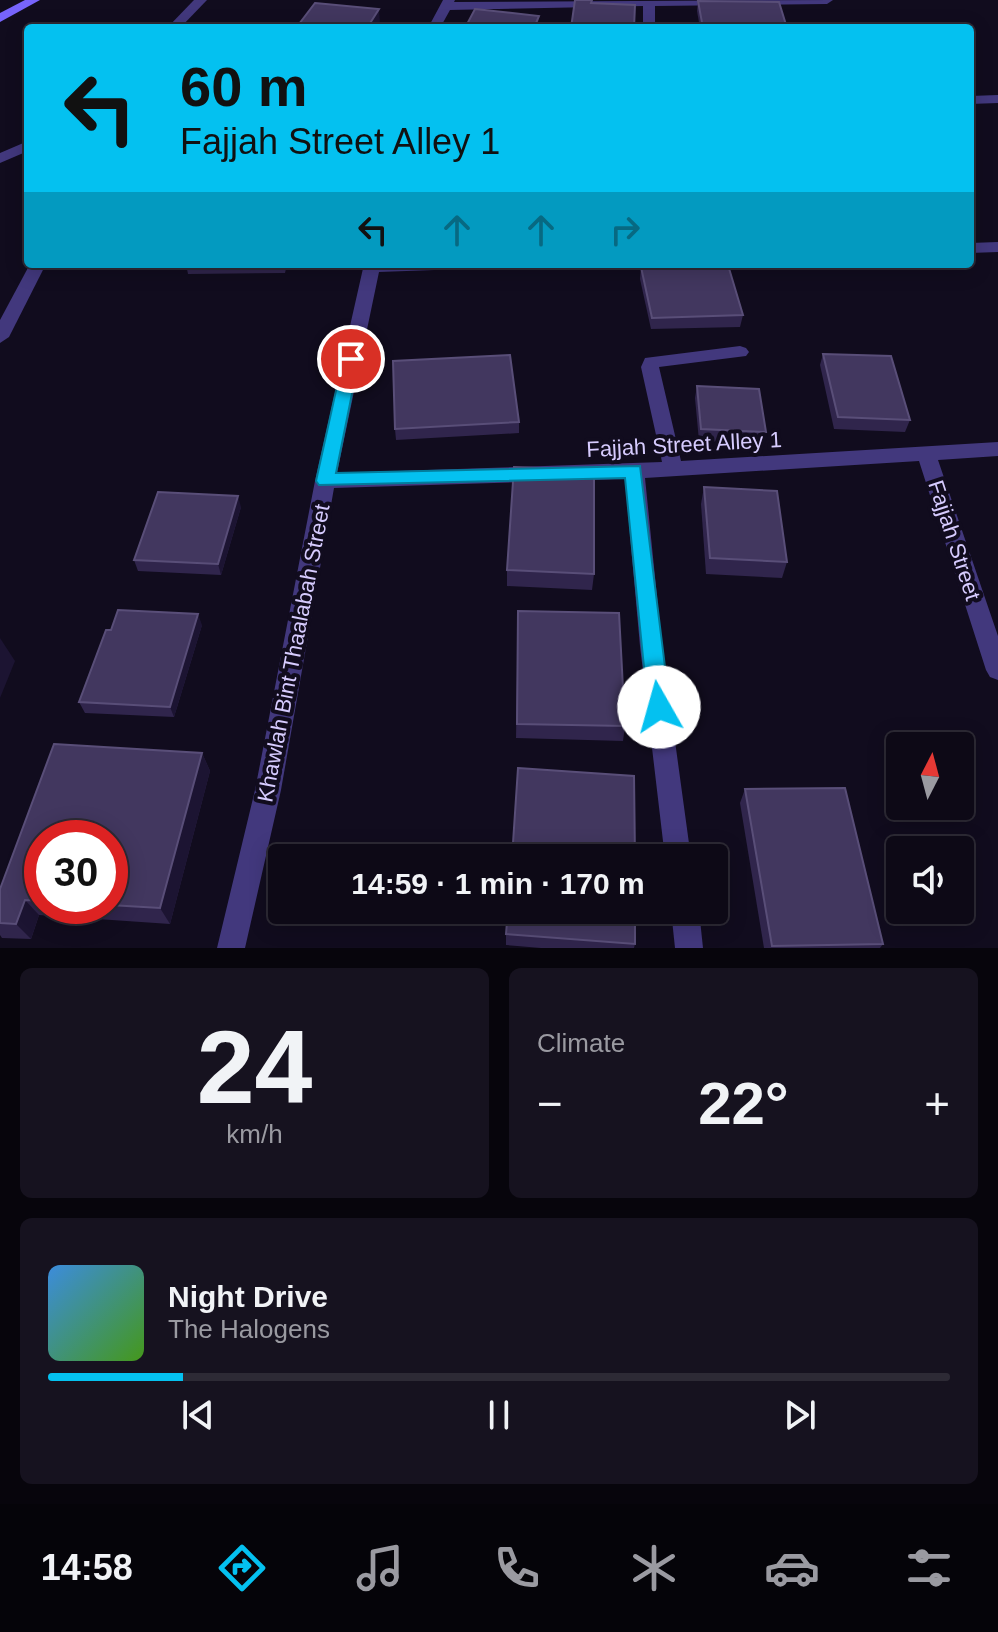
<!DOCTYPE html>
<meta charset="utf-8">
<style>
:root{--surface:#0d0916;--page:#16121f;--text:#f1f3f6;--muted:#9a9aa1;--line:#2d2a35;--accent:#04c1f0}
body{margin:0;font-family:Arial,sans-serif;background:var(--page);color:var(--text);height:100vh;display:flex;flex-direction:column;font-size:30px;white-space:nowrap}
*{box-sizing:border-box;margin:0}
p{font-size:26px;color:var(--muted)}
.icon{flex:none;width:44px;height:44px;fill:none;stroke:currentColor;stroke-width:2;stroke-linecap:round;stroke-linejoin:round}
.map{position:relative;height:948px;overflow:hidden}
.drawer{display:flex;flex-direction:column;gap:20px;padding:20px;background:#07050c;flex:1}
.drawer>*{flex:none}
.hud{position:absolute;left:24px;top:24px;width:950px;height:244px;border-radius:8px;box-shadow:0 4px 20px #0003,0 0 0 2px var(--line);background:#04c1f0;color:#111;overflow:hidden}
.needle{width:52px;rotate:6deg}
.controls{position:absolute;left:886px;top:732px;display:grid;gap:16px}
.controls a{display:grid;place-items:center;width:88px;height:88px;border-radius:8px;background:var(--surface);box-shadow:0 4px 20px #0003,0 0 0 2px var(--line);font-size:40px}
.speed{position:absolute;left:24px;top:820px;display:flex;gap:16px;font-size:40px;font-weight:700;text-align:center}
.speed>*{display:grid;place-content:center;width:104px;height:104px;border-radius:50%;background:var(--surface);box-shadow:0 4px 20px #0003,0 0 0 2px var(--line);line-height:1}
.speed .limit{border:12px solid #d22;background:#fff;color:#111}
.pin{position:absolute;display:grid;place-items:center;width:68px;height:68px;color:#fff;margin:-34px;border:4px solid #fff;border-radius:50%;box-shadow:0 2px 8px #0007}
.me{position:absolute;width:88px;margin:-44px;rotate:353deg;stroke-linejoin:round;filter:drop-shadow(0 0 6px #0008)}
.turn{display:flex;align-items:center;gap:28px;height:168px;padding:0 24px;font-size:36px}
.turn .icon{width:104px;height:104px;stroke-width:2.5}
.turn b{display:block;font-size:56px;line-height:68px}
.lanes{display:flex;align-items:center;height:76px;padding:0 24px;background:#0003;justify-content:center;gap:40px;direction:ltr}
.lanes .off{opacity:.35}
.big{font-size:60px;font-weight:700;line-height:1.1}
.drawer .card{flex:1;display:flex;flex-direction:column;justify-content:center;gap:12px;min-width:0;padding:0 28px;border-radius:12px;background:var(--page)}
.drawer .dial{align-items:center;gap:0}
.dial b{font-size:104px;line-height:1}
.song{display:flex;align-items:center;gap:24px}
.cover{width:96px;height:96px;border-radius:12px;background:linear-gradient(135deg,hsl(210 70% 55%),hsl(100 70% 35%))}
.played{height:8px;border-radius:4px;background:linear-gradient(90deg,var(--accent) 15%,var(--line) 15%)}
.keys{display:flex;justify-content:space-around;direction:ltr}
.heat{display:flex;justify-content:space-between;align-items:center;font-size:44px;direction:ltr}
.drawer .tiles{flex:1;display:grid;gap:20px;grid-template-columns:1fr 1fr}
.card:last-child{grid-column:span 2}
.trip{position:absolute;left:268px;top:844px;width:460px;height:80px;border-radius:8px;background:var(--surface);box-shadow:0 4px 20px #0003,0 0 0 2px var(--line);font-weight:700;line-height:80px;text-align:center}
.dock{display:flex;height:128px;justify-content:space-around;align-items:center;background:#050409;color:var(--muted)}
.dock .icon{width:56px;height:56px}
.dock .on{color:var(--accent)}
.dock b{font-size:36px;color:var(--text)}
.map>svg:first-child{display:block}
</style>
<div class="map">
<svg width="998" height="948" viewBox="0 0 998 948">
<rect width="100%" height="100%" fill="#110c1e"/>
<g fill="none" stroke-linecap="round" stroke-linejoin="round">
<g fill="#42387d" fill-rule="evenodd">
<path d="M194,0H207L180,28H167Z"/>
<path d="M443,0H455L454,2L833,0L827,4L655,6V28H643V6L450,10L440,28H428Z"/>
<path d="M998,95V103L970,104V96Z"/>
<path d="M28,141V151L0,163V153Z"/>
<path d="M998,242V252L970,253V243Z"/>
<path d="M30,264H46L9,337L0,343V320Z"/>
<path d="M364,264H470L462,269L379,272L337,473L662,462L641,367L645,358L740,346L746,348L749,352L746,356L659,367L681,461L998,442V456L938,460L998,636V680L990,677L986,670L919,461L645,478L662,646L691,858H665L640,646L625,479L334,488L281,790L245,948H217L255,790L315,481Z"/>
<path d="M671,910H699L703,948H675Z"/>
</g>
<path fill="#7764fc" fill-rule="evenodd" d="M25,0H40L0,22V13Z"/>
</g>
<g fill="#30254c" fill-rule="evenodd">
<path d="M698,1L787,28H700L697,11Z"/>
<path d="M186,264H287L285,273L188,274Z"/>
<path d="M641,267L743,315L740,327L651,329L640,279Z"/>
<path d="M823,354L910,420L905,432L834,429L820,365Z"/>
<path d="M697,386L766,432L763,443L699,441L695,398Z"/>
<path d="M519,422V433L396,440L395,429Z"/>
<path d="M704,487L787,562L782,578L706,574L701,504Z"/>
<path d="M241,507L221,575L138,571L134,560Z"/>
<path d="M507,570L594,574L592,590L507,586Z"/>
<path d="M518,611L625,726L623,741L516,738Z"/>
<path d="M202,625L174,717L85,713L79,702Z"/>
<path d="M54,744L202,753L210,771L170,924L39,915L31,939L2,938L0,935V889ZM42,838H110V906H42Z"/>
<path d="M745,789L883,944L880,948H764L740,803Z"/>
<path d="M506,934L635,944L634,948H541L506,945Z"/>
</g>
<g fill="#1c1432">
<path d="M379,9L380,24L378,28H367Z"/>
<path d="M539,16L538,28H534Z"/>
<path d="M238,496L241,507L221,575L218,564Z"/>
<path d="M198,614L202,625L174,717L170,707Z"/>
<path d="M0,638L15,661L0,698Z"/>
<path d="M202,753L210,771L170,924L160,908Z"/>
<path d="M25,900L39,915L31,939L16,924Z"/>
</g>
<g fill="#42375f" stroke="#594e78" stroke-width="2">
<path d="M575,0H592L591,3L635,5L634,28H571Z"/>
<path d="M698,1L779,2L787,28H703Z"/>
<path d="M315,3L379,9L367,28H296Z"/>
<path d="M475,9L539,16L534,28H465Z"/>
<path d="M728,265L743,315L652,318L641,267Z"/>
<path d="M823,354L891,356L910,420L838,417Z"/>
<path d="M510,355L519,422L395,429L393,361Z"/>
<path d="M697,386L759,389L766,432L701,429Z"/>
<path d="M514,467L594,470V574L507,570Z"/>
<path d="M704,487L777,491L787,562L710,558Z"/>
<path d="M158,492L238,496L218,564L134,560Z"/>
<path d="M118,610L198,614L170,707L79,702L106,630H111Z"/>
<path d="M518,611L619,613L625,726L517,724Z"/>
<path d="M54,744L202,753L160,908L110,905V838H42V901L25,900L16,924L0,923V889Z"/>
<path d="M518,768L634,776L635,858H512Z"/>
<path d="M845,788L883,944L772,946L745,789Z"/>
<path d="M508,910H635V944L506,934Z"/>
</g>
<path fill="#04c1f0" stroke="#037d9c" stroke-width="2" d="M351,353L359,359L336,473L640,466L670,707L667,714L659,717L651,714L648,707L625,478L319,485L316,481L343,359Z"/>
<g text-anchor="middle" stroke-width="8" stroke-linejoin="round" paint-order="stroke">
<g font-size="22" fill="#d6cbfe" stroke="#110c1e">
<text transform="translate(684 444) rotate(-3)" y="8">Fajjah Street Alley 1</text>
<text transform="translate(955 540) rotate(72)" y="8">Fajjah Street</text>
<text transform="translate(293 653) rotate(-79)" y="8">Khawlah Bint Thaalabah Street</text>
</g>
</g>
</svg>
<div class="controls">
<a><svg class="needle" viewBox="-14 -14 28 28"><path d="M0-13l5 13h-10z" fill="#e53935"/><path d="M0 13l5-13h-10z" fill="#9a9aa1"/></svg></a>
<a><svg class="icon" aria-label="sound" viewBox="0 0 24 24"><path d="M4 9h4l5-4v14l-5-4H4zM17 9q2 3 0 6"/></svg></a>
</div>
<div class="speed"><div class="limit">30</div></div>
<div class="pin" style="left:351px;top:359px;background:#d93025"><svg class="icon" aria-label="arrive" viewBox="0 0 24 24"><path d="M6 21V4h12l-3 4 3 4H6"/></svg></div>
<svg class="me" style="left:659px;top:707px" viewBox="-20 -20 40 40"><circle r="19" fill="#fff"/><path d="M0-13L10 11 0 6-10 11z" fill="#04c1f0"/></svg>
<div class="trip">14:59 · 1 min · 170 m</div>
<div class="hud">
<div class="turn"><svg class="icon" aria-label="left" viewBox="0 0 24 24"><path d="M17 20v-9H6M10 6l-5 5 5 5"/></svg><div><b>60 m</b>Fajjah Street Alley 1</div></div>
<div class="lanes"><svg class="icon" aria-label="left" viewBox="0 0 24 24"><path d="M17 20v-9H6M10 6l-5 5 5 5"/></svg><svg class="icon off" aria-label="ahead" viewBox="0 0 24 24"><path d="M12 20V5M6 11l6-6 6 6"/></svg><svg class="icon off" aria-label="ahead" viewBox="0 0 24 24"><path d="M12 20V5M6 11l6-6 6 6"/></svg><svg class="icon off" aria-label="right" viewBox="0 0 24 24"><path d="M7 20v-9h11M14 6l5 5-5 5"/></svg></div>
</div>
</div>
<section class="drawer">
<div class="tiles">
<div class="card dial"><b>24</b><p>km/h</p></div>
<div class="card"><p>Climate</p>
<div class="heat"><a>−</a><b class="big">22°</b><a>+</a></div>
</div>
<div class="card">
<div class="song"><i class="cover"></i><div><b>Night Drive</b><p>The Halogens</p></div></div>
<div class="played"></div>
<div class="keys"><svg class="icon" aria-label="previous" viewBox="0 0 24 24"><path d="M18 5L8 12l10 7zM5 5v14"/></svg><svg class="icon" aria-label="pause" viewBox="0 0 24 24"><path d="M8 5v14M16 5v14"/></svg><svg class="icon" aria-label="next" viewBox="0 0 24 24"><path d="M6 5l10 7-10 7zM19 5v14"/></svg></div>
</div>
</div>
</section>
<nav class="dock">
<b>14:58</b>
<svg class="icon on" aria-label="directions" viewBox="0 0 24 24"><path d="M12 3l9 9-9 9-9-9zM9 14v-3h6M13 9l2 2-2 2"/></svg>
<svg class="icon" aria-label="music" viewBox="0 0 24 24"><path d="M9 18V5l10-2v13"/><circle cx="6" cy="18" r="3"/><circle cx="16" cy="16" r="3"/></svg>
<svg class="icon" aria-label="phone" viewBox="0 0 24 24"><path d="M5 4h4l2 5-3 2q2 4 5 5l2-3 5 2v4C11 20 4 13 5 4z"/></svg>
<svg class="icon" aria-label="climate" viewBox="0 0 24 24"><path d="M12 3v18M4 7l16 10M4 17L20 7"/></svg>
<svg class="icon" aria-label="car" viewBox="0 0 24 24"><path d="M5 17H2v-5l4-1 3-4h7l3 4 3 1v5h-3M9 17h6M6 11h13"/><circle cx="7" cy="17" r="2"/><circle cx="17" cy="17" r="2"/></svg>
<svg class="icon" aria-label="filters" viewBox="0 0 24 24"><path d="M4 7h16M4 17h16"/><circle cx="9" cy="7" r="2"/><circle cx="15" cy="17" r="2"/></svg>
</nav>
